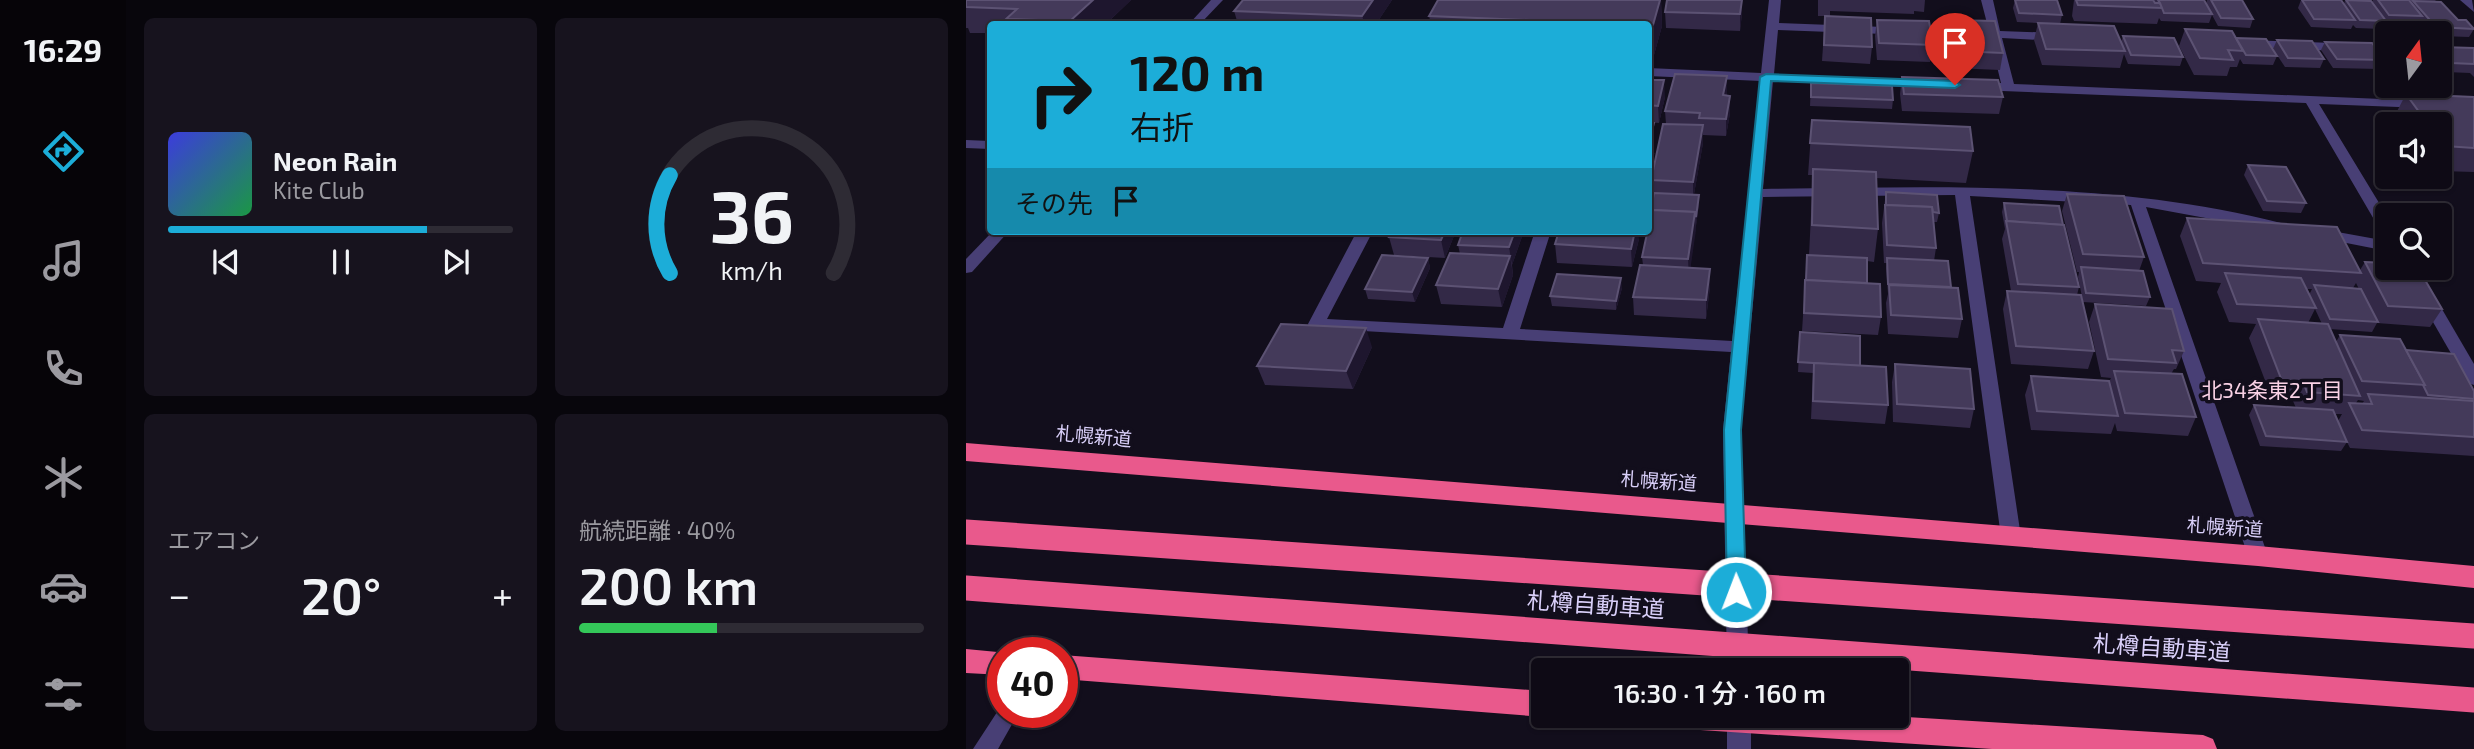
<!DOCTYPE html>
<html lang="ja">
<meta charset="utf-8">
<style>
:root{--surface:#0e0a15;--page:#17131e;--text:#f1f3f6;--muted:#9b9aa0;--line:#2e2b34;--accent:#1cadd8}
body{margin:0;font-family:"Exo 2","Noto Sans JP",sans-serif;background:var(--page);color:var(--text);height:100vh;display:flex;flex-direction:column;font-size:26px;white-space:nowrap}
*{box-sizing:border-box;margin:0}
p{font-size:23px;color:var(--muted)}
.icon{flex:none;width:38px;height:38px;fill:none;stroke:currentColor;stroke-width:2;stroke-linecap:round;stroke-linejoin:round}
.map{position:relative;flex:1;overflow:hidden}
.details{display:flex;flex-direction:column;gap:18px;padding:18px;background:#08060c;width:840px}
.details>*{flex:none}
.hud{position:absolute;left:21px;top:21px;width:665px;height:214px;border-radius:7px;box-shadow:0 2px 5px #0004,0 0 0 2px var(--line);background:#1cadd8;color:#111;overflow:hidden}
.needle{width:46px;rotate:15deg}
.controls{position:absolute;left:1409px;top:21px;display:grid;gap:14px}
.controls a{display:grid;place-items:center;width:77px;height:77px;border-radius:7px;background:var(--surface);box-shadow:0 2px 5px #0004,0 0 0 2px var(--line);font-size:35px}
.speed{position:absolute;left:21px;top:637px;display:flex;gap:14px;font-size:35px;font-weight:700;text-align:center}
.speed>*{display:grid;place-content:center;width:91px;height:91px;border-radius:50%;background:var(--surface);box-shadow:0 2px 5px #0004,0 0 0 2px var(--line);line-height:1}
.speed .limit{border:10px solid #d22;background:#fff;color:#111}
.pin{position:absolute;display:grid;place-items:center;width:60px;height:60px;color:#fff;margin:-72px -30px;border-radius:50% 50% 50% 0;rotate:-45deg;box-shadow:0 0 7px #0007}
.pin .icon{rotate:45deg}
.me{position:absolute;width:77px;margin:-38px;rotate:359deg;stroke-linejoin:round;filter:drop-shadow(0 0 5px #0008)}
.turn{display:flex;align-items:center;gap:24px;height:147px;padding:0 28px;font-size:32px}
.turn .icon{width:91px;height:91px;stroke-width:2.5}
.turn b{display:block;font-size:49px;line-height:60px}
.then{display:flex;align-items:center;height:66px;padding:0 28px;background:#0003;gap:14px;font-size:26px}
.big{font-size:52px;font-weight:600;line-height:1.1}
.details .widget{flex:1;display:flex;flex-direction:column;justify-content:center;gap:10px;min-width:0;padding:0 24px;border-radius:10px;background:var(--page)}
.details .dial{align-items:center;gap:0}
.dial svg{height:182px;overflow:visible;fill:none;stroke:var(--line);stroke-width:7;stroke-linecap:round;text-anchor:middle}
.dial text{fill:var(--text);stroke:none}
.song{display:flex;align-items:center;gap:21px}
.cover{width:84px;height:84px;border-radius:10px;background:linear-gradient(135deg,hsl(240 70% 55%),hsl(140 70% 35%))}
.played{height:7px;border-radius:4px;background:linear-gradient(90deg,var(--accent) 75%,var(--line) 75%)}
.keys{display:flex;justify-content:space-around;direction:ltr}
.heat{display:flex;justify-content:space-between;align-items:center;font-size:38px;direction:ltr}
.charge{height:10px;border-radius:5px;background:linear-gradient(90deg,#34c759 40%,var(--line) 0)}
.details .tiles{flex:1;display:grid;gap:18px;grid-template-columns:repeat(2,1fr)}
.trip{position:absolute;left:565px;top:658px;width:378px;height:70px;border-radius:7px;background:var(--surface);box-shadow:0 2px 5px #0004,0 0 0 2px var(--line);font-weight:600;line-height:70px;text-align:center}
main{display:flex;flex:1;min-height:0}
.tab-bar{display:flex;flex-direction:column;width:126px;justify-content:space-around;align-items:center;background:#060408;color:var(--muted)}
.tab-bar .icon{width:49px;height:49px}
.tab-bar .active{color:var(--accent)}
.tab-bar b{font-size:32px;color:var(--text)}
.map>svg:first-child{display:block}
</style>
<main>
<nav class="tab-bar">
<b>16:29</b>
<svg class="icon active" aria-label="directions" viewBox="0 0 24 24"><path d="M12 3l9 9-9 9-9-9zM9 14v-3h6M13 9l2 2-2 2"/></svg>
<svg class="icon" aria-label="music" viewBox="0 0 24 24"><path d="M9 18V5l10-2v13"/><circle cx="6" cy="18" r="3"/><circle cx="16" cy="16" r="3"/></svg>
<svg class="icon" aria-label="phone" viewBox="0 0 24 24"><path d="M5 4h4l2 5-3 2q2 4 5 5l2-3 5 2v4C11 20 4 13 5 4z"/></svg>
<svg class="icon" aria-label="climate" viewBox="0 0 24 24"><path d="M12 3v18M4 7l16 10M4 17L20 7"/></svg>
<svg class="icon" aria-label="car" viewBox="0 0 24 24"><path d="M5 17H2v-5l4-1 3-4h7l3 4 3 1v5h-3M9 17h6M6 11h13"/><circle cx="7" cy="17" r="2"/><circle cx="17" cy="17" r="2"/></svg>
<svg class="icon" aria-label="filters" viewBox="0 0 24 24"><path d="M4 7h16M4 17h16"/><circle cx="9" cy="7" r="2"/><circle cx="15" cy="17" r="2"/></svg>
</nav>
<section class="details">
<div class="tiles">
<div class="widget">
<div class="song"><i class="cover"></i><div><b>Neon Rain</b><p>Kite Club</p></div></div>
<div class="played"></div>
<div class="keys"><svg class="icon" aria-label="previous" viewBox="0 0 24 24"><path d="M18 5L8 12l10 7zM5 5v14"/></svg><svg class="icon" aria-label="pause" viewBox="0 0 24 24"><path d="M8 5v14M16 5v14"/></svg><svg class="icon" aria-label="next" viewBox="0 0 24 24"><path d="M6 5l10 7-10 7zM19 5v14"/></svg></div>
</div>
<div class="widget dial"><svg viewBox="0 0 100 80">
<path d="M14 69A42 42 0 1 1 86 69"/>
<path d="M14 69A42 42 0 0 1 14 26" stroke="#1cadd8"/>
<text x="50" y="56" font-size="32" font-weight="700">36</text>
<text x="50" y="72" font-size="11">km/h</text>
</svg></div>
<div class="widget"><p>エアコン</p>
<div class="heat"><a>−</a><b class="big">20°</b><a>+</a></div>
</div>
<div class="widget"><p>航続距離 · 40%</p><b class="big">200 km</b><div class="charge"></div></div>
</div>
</section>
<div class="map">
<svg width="1508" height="749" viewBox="0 0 1508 749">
<rect width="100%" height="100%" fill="#120e1c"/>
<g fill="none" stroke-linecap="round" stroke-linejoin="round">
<g fill="#483f75" fill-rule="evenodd">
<path d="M245,0H257L234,24H223Z"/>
<path d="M803,0H815L813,23L1023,31L1015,0H1027L1034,31L1093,33L1099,37L1093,41L1036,38L1048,84L1464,101L1465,104L1459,108L1353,104L1421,216V233L1413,228L1340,103L1011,90L1007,89V83H1035L1024,38L812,30L808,74L959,80L965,84L959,88L807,81L797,189C970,187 1147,180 1315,223L1318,226L1315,229L1310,231L1180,207L1302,556L1299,562L1292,565L1285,562L1282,556L1165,205L1004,196L1055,537L1052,543L1045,545L1038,543L1035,537L989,195L797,197L775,430L783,670H761L757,430L765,352L344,328L342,324L391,231H407L361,319L537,328L569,231H585L554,329L766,341L795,81L682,76V68L795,73Z"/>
<path d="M1494,0H1506L1508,12Z"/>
<path d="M1282,40L1421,45V53L1278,47L1276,44Z"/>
<path d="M0,140L24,141V149L0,148Z"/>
<path d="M1355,229L1421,241V251L1350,237L1347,234L1350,231Z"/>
<path d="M27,231H43L6,272L0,273V259Z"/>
<path d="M1436,268H1452L1508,364V385L1502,383Z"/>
<path d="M37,703V712H53L32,749H7Z"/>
<rect x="761" y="716" width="24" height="33"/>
</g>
<g fill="#e9598c" fill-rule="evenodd">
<path d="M0,443L1292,546L1508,566V588L1292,566L0,461Z"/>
<path d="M0,649L42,653H37V675L0,673Z"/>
<path d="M96,655L578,691V716H581L578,717L96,679Z"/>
<path d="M705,716H924L1237,735L1247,739L1251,749H1026L719,729L709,725Z"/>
</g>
<g stroke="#e9598c" stroke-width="25">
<path d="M0,532L1508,636"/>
<path d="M0,588L1508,700"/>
</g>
</g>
<g fill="#332947" fill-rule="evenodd">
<path d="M0,0H165L140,24H24V33H4L2,28H0Z"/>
<path d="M277,0H426L410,24H272L268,11Z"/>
<path d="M461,0H695L696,26L688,55L682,54V24H465L463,16L472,0Z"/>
<path d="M852,0H959L958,12L948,11V14L864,11V16H852Z"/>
<path d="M1049,0L1096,15L1094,24L1051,22L1047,8Z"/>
<path d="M1108,0H1238L1240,4L1241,0H1276L1287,19L1284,28L1252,26L1246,15L1243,23L1195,21L1193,18L1191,24L1108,21L1106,16Z"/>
<path d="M1335,0H1375L1378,4L1379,0L1406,2L1407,0H1470L1469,1L1492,20L1508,29L1503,37L1474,36V33H1463L1453,22L1452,25L1419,23L1416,29L1390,28L1387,25L1385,29L1345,27L1332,8Z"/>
<path d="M699,12L776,13L774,31L700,28Z"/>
<path d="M859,16L906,47L904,64L856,61Z"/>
<path d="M911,20L967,45L964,62L911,60L909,36Z"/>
<path d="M983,20L1037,53L1034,70L987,68L981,37Z"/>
<path d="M1072,23L1155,42L1157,36L1217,57L1214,66L1162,64L1158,54L1154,68L1076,65L1068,40Z"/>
<path d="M1219,29L1270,38L1311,56L1307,65L1277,64L1274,59L1271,67H1264L1261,76L1228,75L1213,46Z"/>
<path d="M1311,40L1358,59L1354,68L1319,67L1307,49Z"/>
<path d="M1359,42L1410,49L1412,43H1421V69L1417,64L1414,69L1367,68L1355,50Z"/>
<path d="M1474,47L1508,48V77L1504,73L1480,72L1475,66L1474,69Z"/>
<path d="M761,76V96H764V113L760,136L737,135V143L728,194L733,195V204L724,268L744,287L740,319L668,315L667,297L677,265L676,257L684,220V214L687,198L685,183L682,194V123H688V133L683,153L687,154L688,166L700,124L699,111Z"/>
<path d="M936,77L1037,97L1033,114L936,111L934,94Z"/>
<path d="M682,80L699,97L693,123L682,122Z"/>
<path d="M845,83L927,100L926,109L844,106Z"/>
<path d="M1440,94L1508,97V172L1474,171V124H1433L1428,117Z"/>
<path d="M846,120L1007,151L1000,183L910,178L912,229L908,262L901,261V283L915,317L912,335L836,331L841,255H843L847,175H842Z"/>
<path d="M1282,165L1340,203L1335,213L1297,211L1278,175Z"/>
<path d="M920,192L973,213L971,222H968L970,248L968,261L985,288L996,319L992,338L922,334L920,303L922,294L920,268L921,263H918L916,223Z"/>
<path d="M1101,194L1178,257L1173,271L1184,297L1180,306L1117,302L1112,277L1113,272H1111L1096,211Z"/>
<path d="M1038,203L1113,287L1111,295L1128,351L1122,369L1045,364L1037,309L1041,291H1045L1036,239L1039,229L1036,212Z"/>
<path d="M1221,218L1394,270L1399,262L1476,309L1464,327L1411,323L1406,332L1364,329L1370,342L1374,335L1440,350L1508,391V456L1384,448L1381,442L1375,451L1294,446L1283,415L1288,405L1330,408L1327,401L1306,399L1283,338L1290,324L1263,322L1251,292L1255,283L1230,281L1214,236ZM1390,283L1393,289L1387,288ZM1340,289H1346L1343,295ZM1349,309L1356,324L1342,323ZM1392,400L1398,401L1396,404L1390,403ZM1369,414H1376L1372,421Z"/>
<path d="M426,231H490L479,258L428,255L423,237Z"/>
<path d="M558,231L546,265L547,275L536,307L475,304L470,285L494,254L492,245Z"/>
<path d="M673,239L666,267L591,263L589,244Z"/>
<path d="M462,258L464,268L449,302L402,299L399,289Z"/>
<path d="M656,288L650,310L586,306L584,296Z"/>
<path d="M1129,304L1218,351L1210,369H1208L1205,374L1230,417L1222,436L1151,431L1149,423L1145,434L1065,430L1059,395L1065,376L1143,382L1145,378L1135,377L1123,322Z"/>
<path d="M834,332L894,366L922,405L919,424L845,419L847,373L832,372Z"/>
<path d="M406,347L387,389L299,385L291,366Z"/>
<path d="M929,364L1008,409L1004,428L927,422L926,382Z"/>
</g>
<g fill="#1e162e">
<path d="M127,0H165L140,24H105L104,21Z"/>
<path d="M407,0H426L410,24H399L396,16Z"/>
<path d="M694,0H695L696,26L688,55L687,25Z"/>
<path d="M776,0V13L774,31V14Z"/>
<path d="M761,76V93L757,113V95Z"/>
<path d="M698,80L699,97L693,123L692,106Z"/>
<path d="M764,96V113L760,136V119Z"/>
<path d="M688,123V133L683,157L682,146Z"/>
<path d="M737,125V143L727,200V182Z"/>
<path d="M687,154L688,171L685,180L682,194V172Z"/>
<path d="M733,195V204L730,226V217Z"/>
<path d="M729,212L730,230L723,278L722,259Z"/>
<path d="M479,231H490L479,258L475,240Z"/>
<path d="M549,231H558L546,265L543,247Z"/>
<path d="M669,231H672L673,239L666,267L665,249Z"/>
<path d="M544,256L547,275L536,307L532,289Z"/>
<path d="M462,258L464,268L449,302L446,292Z"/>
<path d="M744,269V287L740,319V300Z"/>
<path d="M655,278L656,288L650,310V301Z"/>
<path d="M400,328L406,347L387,389L380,371Z"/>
</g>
<g fill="#443a5a" stroke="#5c5273" stroke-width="2">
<path d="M0,0H127L104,21L40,19L51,9L0,7Z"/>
<path d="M277,0H407L396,16L268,11Z"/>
<path d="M472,0H694L687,25L463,16Z"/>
<path d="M701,0H776L774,14L699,12Z"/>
<path d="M1049,0H1091L1096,15L1053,13Z"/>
<path d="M1110,0H1187L1189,3H1194L1196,8L1112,5Z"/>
<path d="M1192,0H1238L1246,14L1198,13L1194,3Z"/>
<path d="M1245,0H1276L1287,19L1255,18Z"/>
<path d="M1336,0H1375L1389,20L1348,19Z"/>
<path d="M1380,0L1405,1L1420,21L1394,20Z"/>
<path d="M1412,0H1443L1456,16L1423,15Z"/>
<path d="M1447,1L1475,2L1492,20H1500L1508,29L1470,27Z"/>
<path d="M859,16L905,18L906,47L858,45Z"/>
<path d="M911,20L963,21L967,45L913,43Z"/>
<path d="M983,20L1029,21L1037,53L990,51Z"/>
<path d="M1072,23L1148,26L1159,51L1080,49Z"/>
<path d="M1219,29L1266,31L1277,51L1262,50L1267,60L1234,58Z"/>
<path d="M1157,36L1208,38L1217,57L1165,55Z"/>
<path d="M1270,38L1300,39L1311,56L1280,55Z"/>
<path d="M1311,40L1346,41L1358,59L1322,58Z"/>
<path d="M1359,42L1406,43L1419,60L1371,59Z"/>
<path d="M1412,43H1421V54Z"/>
<path d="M1474,47L1508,48V64L1485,63L1474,49Z"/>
<path d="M709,74L761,76L757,95L764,96L760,119L733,118L734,113L699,111Z"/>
<path d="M936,77L1032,80L1037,97L938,94Z"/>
<path d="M682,80H698L692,106L682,105Z"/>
<path d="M845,83L926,86L927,100L845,97Z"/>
<path d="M1440,94L1508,97V148L1479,146L1474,139V124H1462Z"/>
<path d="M846,120L1004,127L1007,151L844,143Z"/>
<path d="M682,123H688L682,146Z"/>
<path d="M697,124L737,125L727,182L685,180Z"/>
<path d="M682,153L687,154L682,172Z"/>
<path d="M1282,165L1320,167L1340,203L1301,201Z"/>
<path d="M847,169L910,172L912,229L846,225Z"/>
<path d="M920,192L971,195L973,213L967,212L966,207L920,205Z"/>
<path d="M688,193L733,195L730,217L729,212L686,210L685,215L684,214Z"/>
<path d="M1101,194L1158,196L1178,257L1117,254Z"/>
<path d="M1038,203L1093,206L1097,225L1041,221Z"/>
<path d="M919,205L966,207L970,248L921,245Z"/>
<path d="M686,210L729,212L722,259L676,257Z"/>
<path d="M1221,218L1371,227L1395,273L1237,263Z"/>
<path d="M1040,221L1098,225L1113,287L1052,284Z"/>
<path d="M426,231H479L475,240L423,237Z"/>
<path d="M497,231H549L543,247L492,245Z"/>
<path d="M593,231H669L665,249L589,244Z"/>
<path d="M484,253L544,256L532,289L470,285Z"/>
<path d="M416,255L462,258L446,292L399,289Z"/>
<path d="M841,255L901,258V283L840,280Z"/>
<path d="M921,258L982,261L985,287L922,284Z"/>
<path d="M1399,262L1421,263V268H1452L1476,309L1422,306Z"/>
<path d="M674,265L744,269L740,300L667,297Z"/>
<path d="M1115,267L1177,271L1184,297L1120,293Z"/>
<path d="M1259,273L1335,278L1350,308L1271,304Z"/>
<path d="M591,274L655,278L650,301L584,296Z"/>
<path d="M839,280L914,284L915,317L838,313Z"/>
<path d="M923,285L992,288L996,319L925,315Z"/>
<path d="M1348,285L1395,289L1412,322L1364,319Z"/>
<path d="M1041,291L1115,295L1128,351L1050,346Z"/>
<path d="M1129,304L1206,309L1218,351L1206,350L1210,363L1142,359Z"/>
<path d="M1292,319L1362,324L1394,396L1341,392L1337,382L1316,381Z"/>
<path d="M315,324L400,328L380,371L291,366Z"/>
<path d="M834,332L894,336V366L832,362Z"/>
<path d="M1374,335L1434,339L1459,385L1396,381Z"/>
<path d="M1440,350L1488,354L1508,391V399L1462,395L1457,385H1459Z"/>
<path d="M848,363L920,367L922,405L847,401Z"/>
<path d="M929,364L1004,369L1008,409L931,404Z"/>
<path d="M1148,371L1216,374L1230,417L1159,413Z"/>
<path d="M1065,376L1143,381L1152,416L1071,411Z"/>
<path d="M1402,394L1508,401V437L1396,430L1383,403L1406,404Z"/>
<path d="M1288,405L1367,410L1381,442L1300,436Z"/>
</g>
<path fill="#1cadd8" stroke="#12708c" stroke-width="2" d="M800,74L989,81L994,85L989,88L805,81L775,430L780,592L777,597L770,600L764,597L761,592L758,430L794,77Z"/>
<g text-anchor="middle" stroke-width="7" stroke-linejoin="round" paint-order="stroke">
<g font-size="19" fill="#d9cff9" stroke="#120e1c">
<text transform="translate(128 436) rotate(5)" y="7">札幌新道</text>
<text transform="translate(693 481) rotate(4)" y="7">札幌新道</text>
<text transform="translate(1259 527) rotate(4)" y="7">札幌新道</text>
</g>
<g font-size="21" fill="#f9d1e5" stroke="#120e1c">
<text x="1306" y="398">北34条東2丁目</text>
</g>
<g font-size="23" fill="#d9cff9" stroke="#120e1c">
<text transform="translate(630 605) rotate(4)" y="8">札樽自動車道</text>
<text transform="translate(1196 648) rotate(4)" y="8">札樽自動車道</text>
</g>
</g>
</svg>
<div class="controls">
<a><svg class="needle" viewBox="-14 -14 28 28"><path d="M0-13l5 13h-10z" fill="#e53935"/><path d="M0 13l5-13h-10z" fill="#9b9aa0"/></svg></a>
<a><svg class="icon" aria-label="sound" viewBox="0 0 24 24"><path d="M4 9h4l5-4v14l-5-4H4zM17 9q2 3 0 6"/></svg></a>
<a><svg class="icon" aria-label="search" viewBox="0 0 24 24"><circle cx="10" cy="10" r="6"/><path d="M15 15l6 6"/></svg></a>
</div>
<div class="speed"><div class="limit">40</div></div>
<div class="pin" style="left:989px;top:85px;background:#d93025"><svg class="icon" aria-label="arrive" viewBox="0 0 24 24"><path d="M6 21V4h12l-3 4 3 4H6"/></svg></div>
<svg class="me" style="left:770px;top:592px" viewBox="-20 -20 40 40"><circle r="17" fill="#1cadd8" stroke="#fff" stroke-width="3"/><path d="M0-11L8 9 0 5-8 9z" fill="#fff"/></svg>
<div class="trip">16:30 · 1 分 · 160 m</div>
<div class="hud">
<div class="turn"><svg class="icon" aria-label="right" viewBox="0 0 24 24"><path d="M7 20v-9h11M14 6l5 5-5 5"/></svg><div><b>120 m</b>右折</div></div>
<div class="then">その先<svg class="icon" aria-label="arrive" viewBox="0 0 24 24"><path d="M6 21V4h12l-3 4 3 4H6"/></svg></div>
</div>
</div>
</main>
